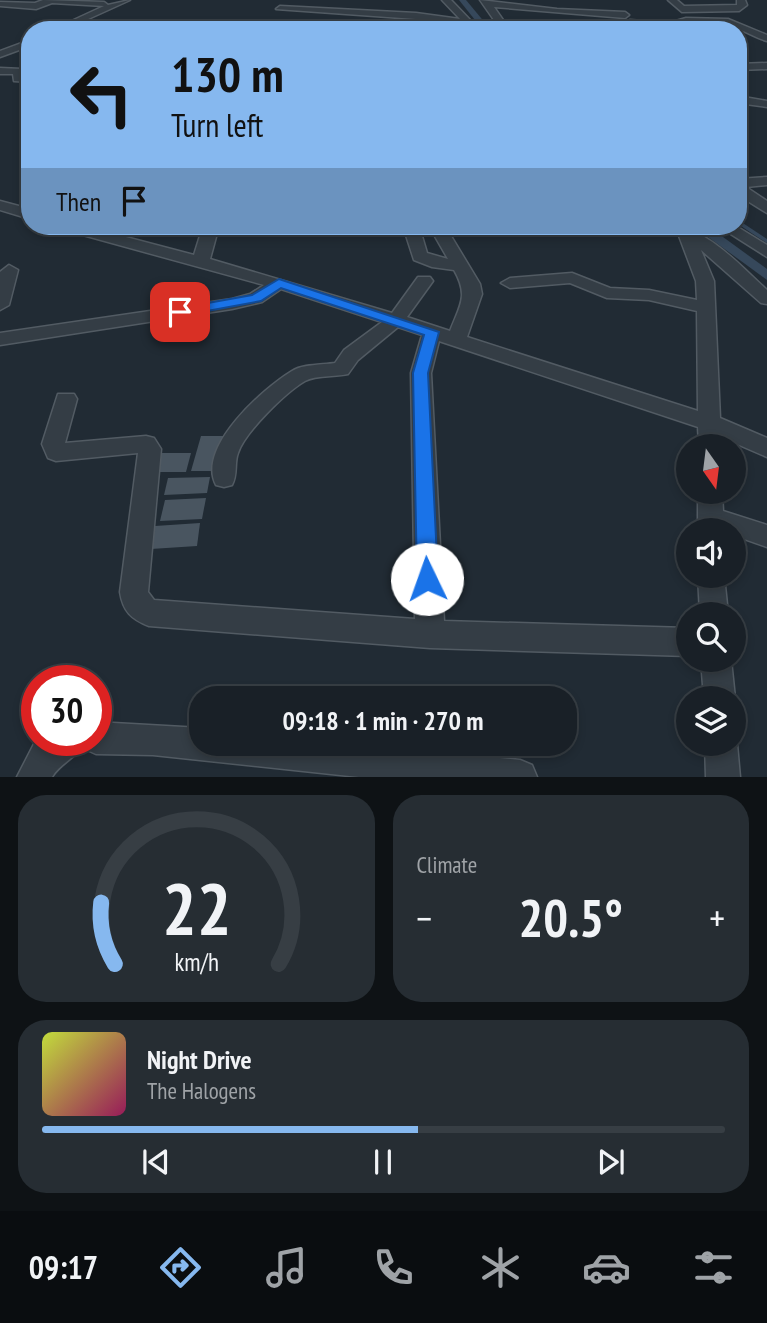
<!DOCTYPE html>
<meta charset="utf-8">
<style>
:root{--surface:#192027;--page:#262d33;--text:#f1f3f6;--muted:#9fa3a7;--line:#373e44;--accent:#86b8ef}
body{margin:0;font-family:"PT Sans Narrow",sans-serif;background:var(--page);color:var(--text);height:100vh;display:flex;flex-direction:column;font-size:26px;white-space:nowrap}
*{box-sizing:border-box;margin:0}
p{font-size:23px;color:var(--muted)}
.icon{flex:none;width:38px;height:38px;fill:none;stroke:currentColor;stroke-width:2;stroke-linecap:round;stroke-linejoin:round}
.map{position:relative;height:777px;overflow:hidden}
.side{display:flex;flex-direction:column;gap:18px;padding:18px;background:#0e1215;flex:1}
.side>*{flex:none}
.top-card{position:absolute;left:21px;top:21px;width:726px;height:214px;border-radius:28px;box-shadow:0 4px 10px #0003,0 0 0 2px var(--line);background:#86b8ef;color:#111;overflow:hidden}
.needle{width:46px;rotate:166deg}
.controls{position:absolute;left:676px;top:434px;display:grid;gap:14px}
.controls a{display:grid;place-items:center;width:70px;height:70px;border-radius:50%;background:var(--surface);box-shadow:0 4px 10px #0003,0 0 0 2px var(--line);font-size:35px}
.speed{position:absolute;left:21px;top:665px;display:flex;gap:14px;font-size:35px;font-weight:700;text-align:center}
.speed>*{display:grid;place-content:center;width:91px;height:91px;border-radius:50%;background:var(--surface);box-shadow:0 4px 10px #0003,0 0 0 2px var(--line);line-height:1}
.speed .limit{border:10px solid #d22;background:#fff;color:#111}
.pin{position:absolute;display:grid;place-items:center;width:60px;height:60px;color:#fff;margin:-30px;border-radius:14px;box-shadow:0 4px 10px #0006}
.me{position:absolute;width:77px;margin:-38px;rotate:357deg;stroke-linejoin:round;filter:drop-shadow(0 0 5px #0008)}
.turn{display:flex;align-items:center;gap:24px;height:147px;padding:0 35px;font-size:32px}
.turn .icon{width:91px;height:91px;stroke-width:2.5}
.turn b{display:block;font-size:49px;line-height:60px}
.then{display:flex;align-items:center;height:66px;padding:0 35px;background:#0003;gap:14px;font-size:26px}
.big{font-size:52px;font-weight:800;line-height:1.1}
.side .card{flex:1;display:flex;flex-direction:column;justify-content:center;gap:10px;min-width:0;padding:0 24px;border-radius:28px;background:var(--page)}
.side .dial{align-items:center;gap:0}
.dial svg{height:182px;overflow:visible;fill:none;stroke:var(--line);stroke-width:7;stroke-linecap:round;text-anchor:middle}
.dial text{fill:var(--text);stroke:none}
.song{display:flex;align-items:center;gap:21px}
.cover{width:84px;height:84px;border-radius:10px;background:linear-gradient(135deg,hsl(70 70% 55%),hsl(330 70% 35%))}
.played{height:7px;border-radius:4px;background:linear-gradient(90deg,var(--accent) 55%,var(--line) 55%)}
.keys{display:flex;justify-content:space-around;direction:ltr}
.heat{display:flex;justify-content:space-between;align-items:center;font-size:38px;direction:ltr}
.side .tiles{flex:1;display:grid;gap:18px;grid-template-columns:1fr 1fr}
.card:last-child{grid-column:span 2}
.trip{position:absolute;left:189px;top:686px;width:388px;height:70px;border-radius:28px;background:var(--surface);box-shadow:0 4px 10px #0003,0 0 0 2px var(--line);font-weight:800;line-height:70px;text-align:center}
.menu{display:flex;height:112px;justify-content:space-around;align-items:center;background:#0a0d10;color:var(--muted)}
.menu .icon{width:49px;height:49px}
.menu .on{color:var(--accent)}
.menu b{font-size:32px;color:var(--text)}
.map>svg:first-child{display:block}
</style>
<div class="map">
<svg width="767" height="777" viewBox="0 0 767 777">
<rect width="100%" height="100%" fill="#212b34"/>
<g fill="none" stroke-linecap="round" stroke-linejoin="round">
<path stroke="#36485b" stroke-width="3.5" d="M738,222L767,241"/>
<g fill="#36485b" fill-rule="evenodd">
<path d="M459,0H466L491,30H483Z"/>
<path d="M693,226H708L767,269V280Z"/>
</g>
</g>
<g fill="#495560">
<path d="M201,436H227L218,471H191Z"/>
<path d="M159,453H191L186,472H153Z"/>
<path d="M210,477L207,493L164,495L168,478Z"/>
<path d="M206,498L202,519L160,521L165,500Z"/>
<path d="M200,523L197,546L151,549L155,526Z"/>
</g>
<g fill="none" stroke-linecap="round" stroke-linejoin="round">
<g stroke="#525b63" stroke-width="3">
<g id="minor">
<path d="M43,0L104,2L108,5L130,0L64,30H52L104,6L52,3L36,9L0,6V2L35,3Z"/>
<path d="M442,0H451L474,24V28L465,25H432L416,19L276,9L280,6L416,13L460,19Z"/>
<path d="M480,0L557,9L625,12L629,15L625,18L494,7L510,30H501Z"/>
<path d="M668,0H677L684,6L737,5V0H745L747,5L739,11L682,12Z"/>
<path d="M686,18L728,19L767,35V41C753,37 739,27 725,25C696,20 650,38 626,23L630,20L669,23Z"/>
<path d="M30,40V46L0,57V51Z"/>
<path d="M767,63V69L738,70V64Z"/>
<path d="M0,68L22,69L23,76H30V82L14,81L13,74H0Z"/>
<path d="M738,96L767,101V107L738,103Z"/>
<path d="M767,177V185L746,187L767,201V213L738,195V179Z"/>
<path d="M0,201L30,209V219L0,210Z"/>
<path d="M59,226H84L194,255L203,226H219L210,259L392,313L418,277H430L433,281L407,317L450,331C460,305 469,296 454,270L432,267L414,260L403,226H419L427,253L448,259L429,226H445L480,284L482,294L467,337L698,411L697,311L649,300L607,298L570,283L510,288L501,283L510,278L572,273L610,288L649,290L697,300L696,281L679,236L665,226C705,224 739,265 767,290V304L761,303L701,250L714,281L720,418L767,438V457L721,437V446H699L698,427L439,341L431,373L444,621L688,628V656L430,648L149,626C131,619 123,611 120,592L138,453L56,461L48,458L42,444L58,394H74L77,399L65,443L146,436L154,438L161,449L148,592L154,600L415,619L411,373L422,335L398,327L358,360L348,374C335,377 316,375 305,381C286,392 245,432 238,453C234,463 238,474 232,485L224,487L216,485C196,447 264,388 292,371C303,364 322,365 335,363L344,350L382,322L281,289L262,302L232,309L0,345V333L232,299L250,294L264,285L61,229Z"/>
<path d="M718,226H736L767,245V257Z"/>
<path d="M9,265L18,270L9,305L0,310V272Z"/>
<path d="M698,492H722L723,511L767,525V547L733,535V530H698Z"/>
<path d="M698,576H724L728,614H700Z"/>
<path d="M701,660H731L735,698L733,701V698H704Z"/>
<path d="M96,722L201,728V744H359L520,760L532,765L537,777H359L153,755L96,754L85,749L82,744C77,758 60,763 52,777H17L35,742L96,740Z"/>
<path d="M733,734L737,744L740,777H706L705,744H733Z"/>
</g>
</g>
<use href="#minor" fill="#343d45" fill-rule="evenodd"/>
</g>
<path fill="#1a73e8" stroke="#114b97" stroke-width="2" d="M279,279L439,332L428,373L438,579L435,586L427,589L420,586L417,579L413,373L424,335L281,288L261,301L180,316L173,312L180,308L252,295Z"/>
</svg>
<div class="controls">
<a><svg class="needle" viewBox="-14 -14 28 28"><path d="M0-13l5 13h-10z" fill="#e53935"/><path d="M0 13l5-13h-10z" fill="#9fa3a7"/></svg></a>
<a><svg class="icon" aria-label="sound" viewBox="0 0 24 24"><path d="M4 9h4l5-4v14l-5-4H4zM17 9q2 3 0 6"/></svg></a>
<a><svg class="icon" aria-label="search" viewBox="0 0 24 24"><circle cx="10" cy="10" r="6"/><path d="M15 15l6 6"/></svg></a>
<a><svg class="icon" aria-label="layers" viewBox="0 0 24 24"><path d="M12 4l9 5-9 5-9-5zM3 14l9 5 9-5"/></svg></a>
</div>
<div class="speed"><div class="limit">30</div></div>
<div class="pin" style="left:180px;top:312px;background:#d93025"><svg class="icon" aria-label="arrive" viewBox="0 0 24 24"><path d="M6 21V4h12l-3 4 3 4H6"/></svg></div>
<svg class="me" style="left:427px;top:579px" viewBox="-20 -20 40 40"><circle r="19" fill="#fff"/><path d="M0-13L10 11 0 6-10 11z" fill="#1a73e8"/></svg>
<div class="trip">09:18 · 1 min · 270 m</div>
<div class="top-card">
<div class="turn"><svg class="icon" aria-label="left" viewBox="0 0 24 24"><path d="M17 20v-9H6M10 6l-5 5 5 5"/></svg><div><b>130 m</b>Turn left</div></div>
<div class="then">Then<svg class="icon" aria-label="arrive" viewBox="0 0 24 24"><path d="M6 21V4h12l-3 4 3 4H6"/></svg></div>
</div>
</div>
<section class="side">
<div class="tiles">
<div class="card dial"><svg viewBox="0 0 100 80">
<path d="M14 69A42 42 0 1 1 86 69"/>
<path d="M14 69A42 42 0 0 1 8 42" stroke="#86b8ef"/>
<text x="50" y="56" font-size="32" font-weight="700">22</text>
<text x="50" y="72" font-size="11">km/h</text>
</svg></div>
<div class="card"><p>Climate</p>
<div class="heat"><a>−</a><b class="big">20.5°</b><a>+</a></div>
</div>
<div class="card">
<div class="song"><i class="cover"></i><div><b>Night Drive</b><p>The Halogens</p></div></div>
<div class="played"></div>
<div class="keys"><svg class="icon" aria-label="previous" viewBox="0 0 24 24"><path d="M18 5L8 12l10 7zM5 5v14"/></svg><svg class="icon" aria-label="pause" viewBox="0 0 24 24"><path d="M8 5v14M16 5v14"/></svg><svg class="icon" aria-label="next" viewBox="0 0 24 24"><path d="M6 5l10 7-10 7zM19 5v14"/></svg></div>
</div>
</div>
</section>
<nav class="menu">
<b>09:17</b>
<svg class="icon on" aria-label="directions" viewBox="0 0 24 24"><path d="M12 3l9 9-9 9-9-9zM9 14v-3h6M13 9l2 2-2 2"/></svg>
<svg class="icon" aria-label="music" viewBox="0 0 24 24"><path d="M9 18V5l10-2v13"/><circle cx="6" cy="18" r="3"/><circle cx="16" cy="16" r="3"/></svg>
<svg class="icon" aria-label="phone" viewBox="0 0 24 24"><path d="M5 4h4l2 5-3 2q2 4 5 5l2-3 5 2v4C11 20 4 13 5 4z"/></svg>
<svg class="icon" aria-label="climate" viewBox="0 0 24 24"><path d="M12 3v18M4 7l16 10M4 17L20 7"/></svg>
<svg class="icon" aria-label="car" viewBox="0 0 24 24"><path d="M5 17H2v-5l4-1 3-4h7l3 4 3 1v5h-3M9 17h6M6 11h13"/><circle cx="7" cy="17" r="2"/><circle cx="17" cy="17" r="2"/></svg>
<svg class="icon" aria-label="filters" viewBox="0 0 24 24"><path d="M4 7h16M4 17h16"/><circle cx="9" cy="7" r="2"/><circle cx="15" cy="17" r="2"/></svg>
</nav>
